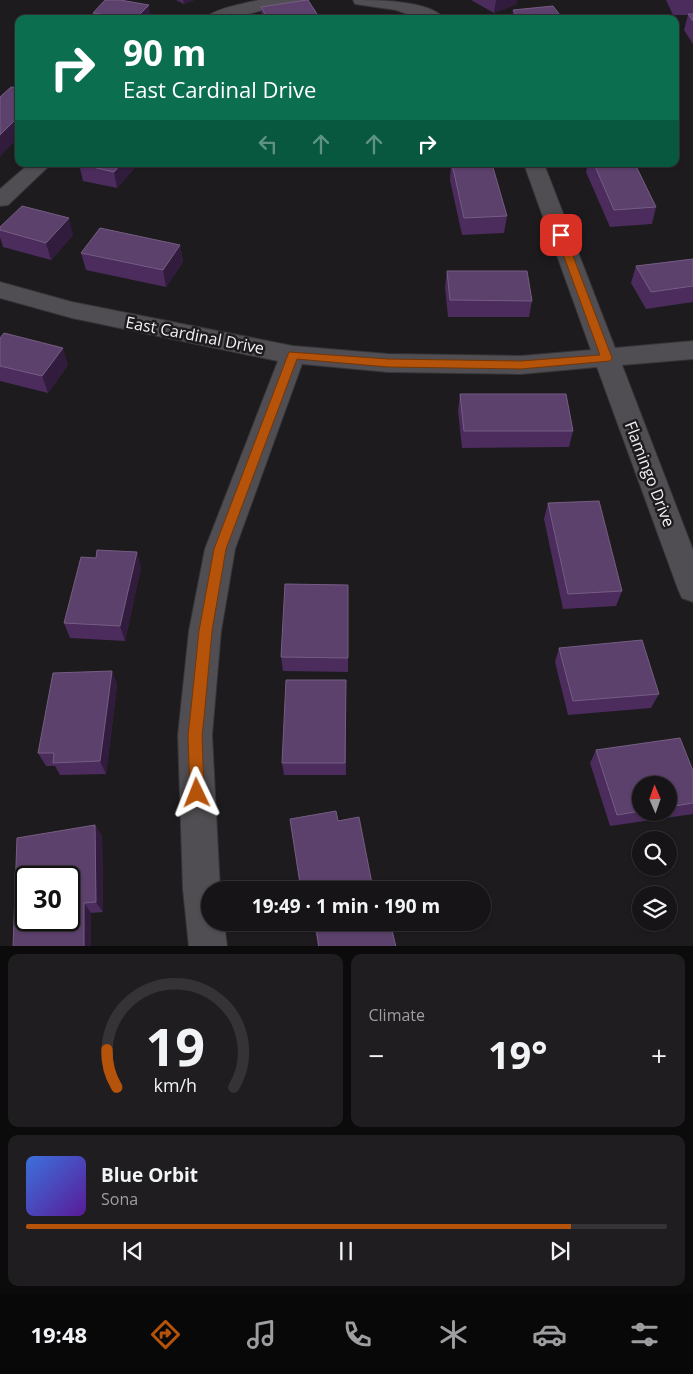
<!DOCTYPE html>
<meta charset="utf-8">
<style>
:root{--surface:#161416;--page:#1f1d1f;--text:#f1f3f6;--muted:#9e9ea1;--line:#353335;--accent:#b45309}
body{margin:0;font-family:"Open Sans",sans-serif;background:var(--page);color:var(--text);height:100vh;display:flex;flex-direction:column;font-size:19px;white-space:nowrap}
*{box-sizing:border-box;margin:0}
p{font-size:16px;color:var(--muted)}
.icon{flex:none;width:28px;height:28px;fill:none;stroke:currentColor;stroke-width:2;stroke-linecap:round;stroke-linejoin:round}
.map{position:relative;height:946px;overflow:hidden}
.details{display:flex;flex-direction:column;gap:8px;padding:8px;background:#0c0b0c;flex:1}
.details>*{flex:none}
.banner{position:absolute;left:15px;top:15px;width:664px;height:152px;border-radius:10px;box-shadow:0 1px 4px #0004,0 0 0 1px var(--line);background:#0b6e4f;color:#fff;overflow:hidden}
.needle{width:32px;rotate:358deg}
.fabs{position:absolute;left:632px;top:776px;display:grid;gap:10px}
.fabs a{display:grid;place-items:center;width:45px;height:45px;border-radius:50%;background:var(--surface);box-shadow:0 1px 4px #0004,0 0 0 1px var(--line);font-size:25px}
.speed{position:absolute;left:15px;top:866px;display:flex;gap:10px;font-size:25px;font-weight:700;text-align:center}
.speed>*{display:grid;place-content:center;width:65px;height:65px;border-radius:50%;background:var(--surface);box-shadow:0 1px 4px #0004,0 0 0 1px var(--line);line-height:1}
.speed .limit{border:2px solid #111;border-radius:8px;background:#fff;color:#111}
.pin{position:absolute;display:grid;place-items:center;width:42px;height:42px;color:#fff;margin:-21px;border-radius:10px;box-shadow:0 2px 8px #0006}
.me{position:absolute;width:55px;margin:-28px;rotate:358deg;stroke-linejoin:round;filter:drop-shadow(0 0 4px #0008)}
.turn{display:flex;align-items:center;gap:18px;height:105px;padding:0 25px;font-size:22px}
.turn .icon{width:65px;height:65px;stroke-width:2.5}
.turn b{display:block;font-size:35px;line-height:42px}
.lanes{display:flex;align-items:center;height:48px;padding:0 25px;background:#0003;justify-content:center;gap:25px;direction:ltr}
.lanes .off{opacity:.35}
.big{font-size:38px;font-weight:700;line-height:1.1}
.details .card{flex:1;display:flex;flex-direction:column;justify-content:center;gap:8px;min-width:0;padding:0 18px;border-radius:10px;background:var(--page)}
.details .dial{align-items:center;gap:0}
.dial svg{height:130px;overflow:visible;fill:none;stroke:var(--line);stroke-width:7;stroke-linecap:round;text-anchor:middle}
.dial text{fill:var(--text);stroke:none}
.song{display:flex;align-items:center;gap:15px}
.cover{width:60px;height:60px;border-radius:8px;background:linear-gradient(135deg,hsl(220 70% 55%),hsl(270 70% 35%))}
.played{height:5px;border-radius:2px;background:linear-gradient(90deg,var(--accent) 85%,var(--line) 85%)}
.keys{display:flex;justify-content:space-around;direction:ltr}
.heat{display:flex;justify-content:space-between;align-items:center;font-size:28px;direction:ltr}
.details .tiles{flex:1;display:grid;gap:8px;grid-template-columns:1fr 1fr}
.card:last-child{grid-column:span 2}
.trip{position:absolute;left:201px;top:881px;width:290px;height:50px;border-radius:25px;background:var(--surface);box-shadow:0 1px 4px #0004,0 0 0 1px var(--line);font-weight:700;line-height:50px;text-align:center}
.menu{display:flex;height:80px;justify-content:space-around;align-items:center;background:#090809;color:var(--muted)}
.menu .icon{width:35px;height:35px}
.menu .active{color:var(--accent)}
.menu b{font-size:22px;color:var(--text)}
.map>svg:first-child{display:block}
</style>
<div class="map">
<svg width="693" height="947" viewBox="0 0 693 947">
<rect width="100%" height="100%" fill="#1d1b1e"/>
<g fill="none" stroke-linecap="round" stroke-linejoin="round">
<g stroke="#363537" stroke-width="2">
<g id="minor">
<path d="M259,0H308L306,4L267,9L229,19H205C211,9 247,3 259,0Z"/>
<path d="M353,0C374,0 432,0 444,19H421L396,10L355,4Z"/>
<path d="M29,164H51L8,205L0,206V189Z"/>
<path d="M524,164H544L615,348L693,341V359L622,365L693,550V602L682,598L678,589L597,367L521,374L388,372L302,364L235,549L221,631L212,735L220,890H210V922H224L227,947H189L183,889L178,735L189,631L205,549L278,361L72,318L0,298V282L72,302L293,346L388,354L521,356L591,350Z"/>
</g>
</g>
<use href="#minor" fill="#504e52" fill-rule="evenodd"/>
</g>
<g fill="#4b2c5d" fill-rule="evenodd">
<path d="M176,0H194L184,4Z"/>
<path d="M471,0H517L516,4L494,13Z"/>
<path d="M666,0H693V44L684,30L688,15H673Z"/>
<path d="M261,7L317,14L318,19H262Z"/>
<path d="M513,10L563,19H512Z"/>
<path d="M93,13L151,19H94Z"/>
<path d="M79,164H138L117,188L83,181Z"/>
<path d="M451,164L507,216L504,233L462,235L450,180Z"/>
<path d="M588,164H635L656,207L652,224L610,227L586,172Z"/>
<path d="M0,227L73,235L51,260L3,247L0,237Z"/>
<path d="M180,245L183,262L166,287L86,270L81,253Z"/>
<path d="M693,259V302L646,309L631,283L636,266Z"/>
<path d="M447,271L532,301L529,317H448L445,287Z"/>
<path d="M0,338L68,365L48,393L0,381Z"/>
<path d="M460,394L573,431L569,447L462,448L458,411Z"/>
<path d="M548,503L622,591L616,606L563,609L544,519Z"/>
<path d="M141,567L125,641L70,638L64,623Z"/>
<path d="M348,585V672L283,671L281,657Z"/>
<path d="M559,648L659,694L651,708L568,715L555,662Z"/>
<path d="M112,671L117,685L106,774L60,775L55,766H46L38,753Z"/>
<path d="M346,680V775H284L282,763Z"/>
<path d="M680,738L693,771V803L692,804L693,803V814L610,826L590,763L596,750ZM641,785H669V812H641Z"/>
<path d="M95,825L102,836L103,912L91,913L17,838Z"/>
<path d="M314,922H390L396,947H318Z"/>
</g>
<g fill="#311c3d">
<path d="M183,0H194L184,4Z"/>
<path d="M496,0H517L516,4L494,13Z"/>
<path d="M149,5L151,19H135Z"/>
<path d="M317,14L318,19H288Z"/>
<path d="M19,116V137L0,157V135Z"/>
<path d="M121,164H138L117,188L114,172Z"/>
<path d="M69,218L73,235L51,260L46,243Z"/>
<path d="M180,245L183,262L166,287L163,270Z"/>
<path d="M63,348L68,365L48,393L42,376Z"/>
<path d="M137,552L141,567L125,641L120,626Z"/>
<path d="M112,671L117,685L106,774L100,761Z"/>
<path d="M95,825L102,836L103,912L96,902Z"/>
<path d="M84,903L91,913V947H84Z"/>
</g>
<g fill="#5d416d" stroke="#745d82" fill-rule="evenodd">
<path d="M105,0H120L149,5L135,19H129L93,13Z"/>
<path d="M307,0H308L317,14L288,19H268L261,7Z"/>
<path d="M553,6L563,19H519L513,10Z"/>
<path d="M688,14H693V21Z"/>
<path d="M393,17L397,19H389Z"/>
<path d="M11,87L19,88V116L0,135V97Z"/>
<path d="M79,164H121L114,172Z"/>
<path d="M452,164H492L507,216L464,218Z"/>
<path d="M594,164H635L656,207L614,210Z"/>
<path d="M22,206L69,218L46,243L0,230V227Z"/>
<path d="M100,228L180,245L163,270L81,253Z"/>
<path d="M693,259V286L651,292L636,266Z"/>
<path d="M447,271H527L532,301L450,300Z"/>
<path d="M4,333L63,348L42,376L0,366V338Z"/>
<path d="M460,394H566L573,431H464Z"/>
<path d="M599,501L622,591L568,594L548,503Z"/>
<path d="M97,550L137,552L120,626L64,623L81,557L96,558Z"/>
<path d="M285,584L348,585V658L281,657Z"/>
<path d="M642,640L659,694L573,701L559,648Z"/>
<path d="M112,671L100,761L53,763L54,753H38L53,673Z"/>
<path d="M286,680H346L345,763H282Z"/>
<path d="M680,738L693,771V803L669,807V785H641V811L617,815L596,750Z"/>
<path d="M336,811L338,821L359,817L373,889L383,887L384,890H301L290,819Z"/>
<path d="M95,825L96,902L84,903V947H13L17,838ZM26,878H69V920H26Z"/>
<path d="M315,922H390L396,947H319Z"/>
</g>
<path fill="#b45309" stroke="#753606" d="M561,232L565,235L612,358L610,361L521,369L388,367L297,359L226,549L212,631L204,718L202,735L204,793L202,798L197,800L192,798L190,793L188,735L190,718L199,631L214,549L289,352L388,359L521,361L600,355L556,235Z"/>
<g text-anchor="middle" stroke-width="5" stroke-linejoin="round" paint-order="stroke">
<g font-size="16" fill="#f2f1f3" stroke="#1d1b1e">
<text transform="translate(195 335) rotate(11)" y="6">East Cardinal Drive</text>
<text transform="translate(650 474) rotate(69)" y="6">Flamingo Drive</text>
</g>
</g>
</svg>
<div class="fabs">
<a><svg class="needle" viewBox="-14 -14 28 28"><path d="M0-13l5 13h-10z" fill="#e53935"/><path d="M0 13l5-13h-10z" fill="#9e9ea1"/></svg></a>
<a><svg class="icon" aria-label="search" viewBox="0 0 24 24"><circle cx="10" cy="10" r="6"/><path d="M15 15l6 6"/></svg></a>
<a><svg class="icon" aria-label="layers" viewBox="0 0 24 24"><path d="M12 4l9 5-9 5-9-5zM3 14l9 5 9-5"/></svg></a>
</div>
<div class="speed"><div class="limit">30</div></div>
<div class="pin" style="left:561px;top:235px;background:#d93025"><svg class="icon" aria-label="arrive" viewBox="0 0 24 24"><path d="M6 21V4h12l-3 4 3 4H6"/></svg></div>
<svg class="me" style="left:197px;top:793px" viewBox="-20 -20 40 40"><path d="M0-17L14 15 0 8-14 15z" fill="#b45309" stroke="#fff" stroke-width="4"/></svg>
<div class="trip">19:49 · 1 min · 190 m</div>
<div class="banner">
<div class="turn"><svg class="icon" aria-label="right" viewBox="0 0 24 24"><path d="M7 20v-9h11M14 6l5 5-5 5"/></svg><div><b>90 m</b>East Cardinal Drive</div></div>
<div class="lanes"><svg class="icon off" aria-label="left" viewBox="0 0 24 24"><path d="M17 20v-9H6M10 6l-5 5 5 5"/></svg><svg class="icon off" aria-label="ahead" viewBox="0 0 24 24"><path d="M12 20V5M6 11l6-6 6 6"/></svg><svg class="icon off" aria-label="ahead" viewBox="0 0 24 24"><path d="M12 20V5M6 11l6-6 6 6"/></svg><svg class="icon" aria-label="right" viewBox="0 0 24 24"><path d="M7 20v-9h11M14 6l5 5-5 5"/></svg></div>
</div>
</div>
<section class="details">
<div class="tiles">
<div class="card dial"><svg viewBox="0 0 100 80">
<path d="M14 69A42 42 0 1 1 86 69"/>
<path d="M14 69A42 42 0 0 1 8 46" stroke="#b45309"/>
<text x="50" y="56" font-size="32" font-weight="700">19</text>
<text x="50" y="72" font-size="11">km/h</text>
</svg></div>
<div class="card"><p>Climate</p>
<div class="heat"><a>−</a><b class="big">19°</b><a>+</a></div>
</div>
<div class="card">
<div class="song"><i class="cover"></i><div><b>Blue Orbit</b><p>Sona</p></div></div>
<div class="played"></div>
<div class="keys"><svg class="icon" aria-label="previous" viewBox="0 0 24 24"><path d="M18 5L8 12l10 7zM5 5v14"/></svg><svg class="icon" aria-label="pause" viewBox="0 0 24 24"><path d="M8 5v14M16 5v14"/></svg><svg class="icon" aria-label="next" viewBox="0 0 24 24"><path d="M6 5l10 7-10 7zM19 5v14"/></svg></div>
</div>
</div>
</section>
<nav class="menu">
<b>19:48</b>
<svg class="icon active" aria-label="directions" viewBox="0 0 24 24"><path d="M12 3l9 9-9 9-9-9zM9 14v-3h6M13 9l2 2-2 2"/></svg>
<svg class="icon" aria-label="music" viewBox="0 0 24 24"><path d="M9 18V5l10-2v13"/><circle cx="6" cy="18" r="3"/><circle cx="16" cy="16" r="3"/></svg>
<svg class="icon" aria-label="phone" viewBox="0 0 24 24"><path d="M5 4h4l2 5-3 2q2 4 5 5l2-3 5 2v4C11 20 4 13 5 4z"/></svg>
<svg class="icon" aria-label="climate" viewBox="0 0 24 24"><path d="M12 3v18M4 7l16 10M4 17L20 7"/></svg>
<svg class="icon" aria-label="car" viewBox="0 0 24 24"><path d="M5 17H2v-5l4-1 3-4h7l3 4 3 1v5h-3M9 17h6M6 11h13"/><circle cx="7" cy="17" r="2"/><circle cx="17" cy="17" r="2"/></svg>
<svg class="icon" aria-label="filters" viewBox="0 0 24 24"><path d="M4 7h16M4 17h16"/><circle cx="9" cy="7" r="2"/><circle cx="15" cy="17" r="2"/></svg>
</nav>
